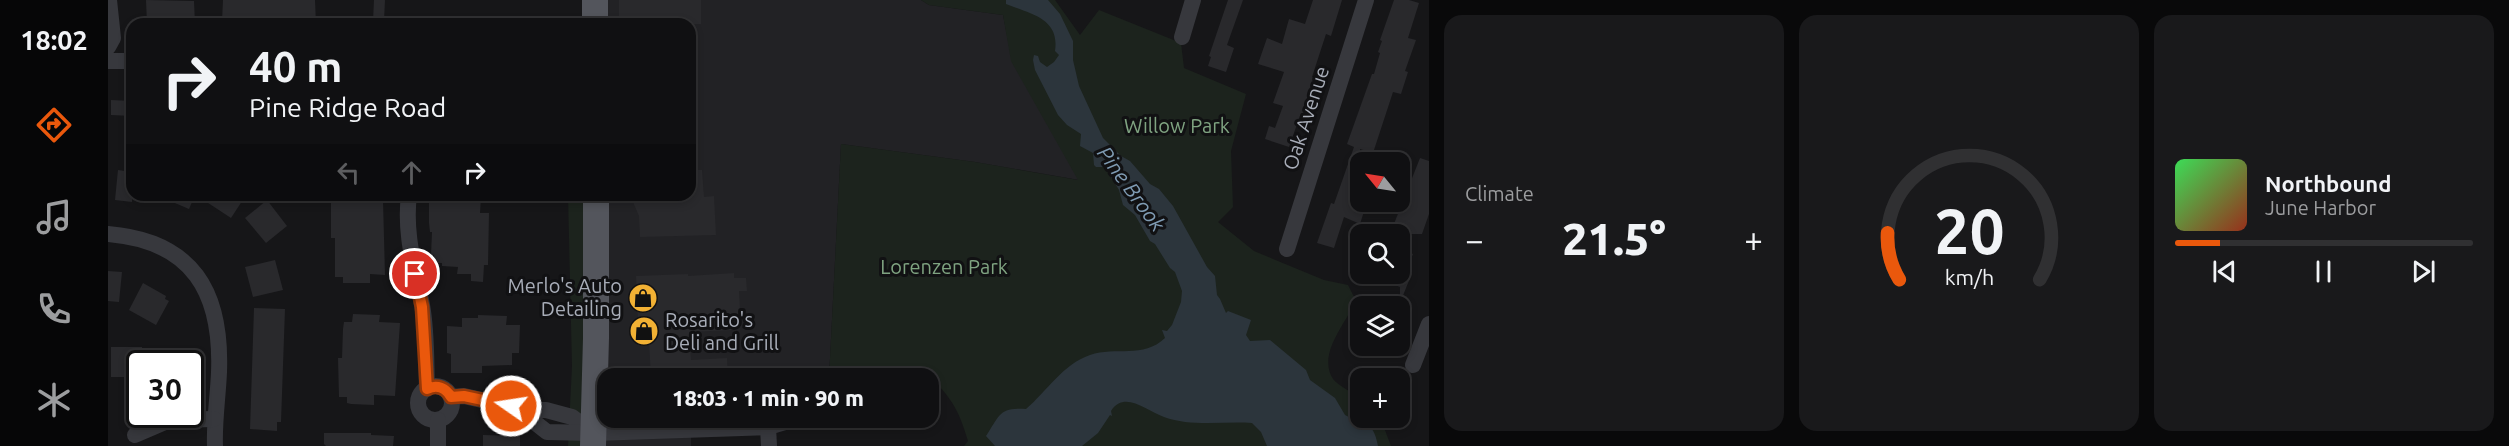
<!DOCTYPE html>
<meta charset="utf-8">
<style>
:root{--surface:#101012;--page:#19191b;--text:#f1f3f6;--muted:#9c9d9f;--line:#303032;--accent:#ea580c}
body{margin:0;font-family:Ubuntu,sans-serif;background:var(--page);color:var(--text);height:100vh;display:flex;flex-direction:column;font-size:22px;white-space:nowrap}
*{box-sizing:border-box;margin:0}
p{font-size:20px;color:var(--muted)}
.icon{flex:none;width:33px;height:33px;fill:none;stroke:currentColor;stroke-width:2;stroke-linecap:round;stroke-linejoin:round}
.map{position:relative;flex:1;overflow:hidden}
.details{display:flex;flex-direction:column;gap:15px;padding:15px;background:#09090a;width:1080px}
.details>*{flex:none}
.hud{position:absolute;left:18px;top:18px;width:570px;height:183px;border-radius:18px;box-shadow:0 3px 9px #0003,0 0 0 2px var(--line);background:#101012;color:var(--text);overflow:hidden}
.needle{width:39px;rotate:300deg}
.tools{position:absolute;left:1242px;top:152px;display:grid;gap:12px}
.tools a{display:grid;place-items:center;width:60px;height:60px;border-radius:12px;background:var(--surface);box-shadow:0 3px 9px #0003,0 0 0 2px var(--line);font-size:30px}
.speed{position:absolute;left:18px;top:350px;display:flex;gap:12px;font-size:30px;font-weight:700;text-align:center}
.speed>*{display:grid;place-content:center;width:78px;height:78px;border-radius:50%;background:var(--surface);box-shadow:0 3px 9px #0003,0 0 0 2px var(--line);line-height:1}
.speed .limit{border:3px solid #111;border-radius:9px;background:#fff;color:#111}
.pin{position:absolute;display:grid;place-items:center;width:51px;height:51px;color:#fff;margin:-26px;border:3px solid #fff;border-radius:50%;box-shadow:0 2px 6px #0007}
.me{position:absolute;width:66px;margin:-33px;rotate:283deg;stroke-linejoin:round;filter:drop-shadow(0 0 4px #0008)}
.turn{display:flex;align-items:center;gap:21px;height:126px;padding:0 24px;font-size:27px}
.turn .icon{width:78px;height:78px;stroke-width:2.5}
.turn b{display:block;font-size:42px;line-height:51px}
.lanes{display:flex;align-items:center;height:57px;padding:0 24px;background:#0003;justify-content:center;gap:30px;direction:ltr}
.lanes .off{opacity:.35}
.big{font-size:45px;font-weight:800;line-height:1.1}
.details .widget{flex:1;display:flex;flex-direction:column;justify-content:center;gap:9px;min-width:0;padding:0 21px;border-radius:18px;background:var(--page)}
.details .dial{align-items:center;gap:0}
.dial svg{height:156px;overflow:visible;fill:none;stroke:var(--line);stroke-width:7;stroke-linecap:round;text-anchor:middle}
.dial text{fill:var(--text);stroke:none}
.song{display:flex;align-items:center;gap:18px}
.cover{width:72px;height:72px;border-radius:9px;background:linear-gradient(135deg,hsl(130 70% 55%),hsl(10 70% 35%))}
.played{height:6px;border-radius:3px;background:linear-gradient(90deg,var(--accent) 15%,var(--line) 15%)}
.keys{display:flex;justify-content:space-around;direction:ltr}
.heat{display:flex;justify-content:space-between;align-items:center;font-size:33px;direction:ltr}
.details .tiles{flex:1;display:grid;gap:15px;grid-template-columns:repeat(3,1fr)}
.trip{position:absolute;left:489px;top:368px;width:342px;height:60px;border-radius:18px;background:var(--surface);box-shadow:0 3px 9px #0003,0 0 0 2px var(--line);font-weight:800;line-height:60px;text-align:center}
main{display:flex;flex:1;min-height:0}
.menu{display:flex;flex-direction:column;width:108px;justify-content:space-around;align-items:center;background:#060607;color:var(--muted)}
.menu .icon{width:42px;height:42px}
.menu .selected{color:var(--accent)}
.menu b{font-size:27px;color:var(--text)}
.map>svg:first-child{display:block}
</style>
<main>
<nav class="menu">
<b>18:02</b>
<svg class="icon selected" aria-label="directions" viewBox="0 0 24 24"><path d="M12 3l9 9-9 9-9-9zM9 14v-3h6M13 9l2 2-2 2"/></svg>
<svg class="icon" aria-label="music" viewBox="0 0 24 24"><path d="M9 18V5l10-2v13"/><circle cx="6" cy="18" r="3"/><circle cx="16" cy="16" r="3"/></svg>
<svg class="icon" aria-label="phone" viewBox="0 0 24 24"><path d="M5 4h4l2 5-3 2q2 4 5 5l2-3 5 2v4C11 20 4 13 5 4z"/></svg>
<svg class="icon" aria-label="climate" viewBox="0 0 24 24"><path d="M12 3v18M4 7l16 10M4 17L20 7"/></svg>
</nav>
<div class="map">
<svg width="1321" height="446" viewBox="0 0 1321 446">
<rect width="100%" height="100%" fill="#161618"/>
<path fill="#222225" d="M494,0H813L821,5L895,15L904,61L971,180L867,162L733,144L721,378H500V417H689L583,427V446H489L492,195H582V24H494Z"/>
<g fill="#1c231d">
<path d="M813,0H947L972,35L991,10L1073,43L1076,68L1138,94L1123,151L1125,207L1110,222L1146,251L1216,280L1240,285L1248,301C1238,323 1209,354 1225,379C1230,386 1245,392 1252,398V417H1272L1283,446H856L860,441C852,415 847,403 829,384L821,386L820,378H721L733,144L867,162L970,180L903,61L895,15L821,5Z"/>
<path d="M460,195H492L489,446H460L464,366Z"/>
</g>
<path fill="#2c353c" d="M898,0H940L952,14L965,41V60L971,86L995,138L1013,156L1022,161L1042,184L1051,189L1065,206L1099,267L1107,276L1109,295L1112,299L1118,313L1120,311L1143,320L1138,335L1142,341L1162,340L1198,370L1202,380L1227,398L1237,415C1256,426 1265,419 1270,446H1159L1153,432L1144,423C1115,421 1083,427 1056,417C1038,411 1017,390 1003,411L1004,416L1002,415L990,433L974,446H887L878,436C892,415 891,407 918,409C939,391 955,364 982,355C1008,346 1035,359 1057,338L1054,330L1059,331L1064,325L1073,302L1074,291L1067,272L1062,268L1047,244L1042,241L1027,215L1015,205L1011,190L997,167H988L986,165L985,153L972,146L973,134L959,125L950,115L927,70L925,60L926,55L930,56L932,62L939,67L946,62L951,55L947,51C952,18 922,14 898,4Z"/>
<g fill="#29292c">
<path d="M38,0L86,1L87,24H39Z"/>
<path d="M115,0H207L208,24H189V20L163,21V17L114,21Z"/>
<path d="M266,0H277L276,21H265Z"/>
<rect x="511" y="0" width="82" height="24"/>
<path d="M1120,0H1135L1119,45L1126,48L1118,72L1100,66L1103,57L1101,56Z"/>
<path d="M1205,0H1234L1223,36L1218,34L1204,77L1209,79L1202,102L1198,115L1193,113L1181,147L1157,139L1161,126L1167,128L1175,106L1165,103L1176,72L1150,64L1159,38L1174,44L1181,19L1197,24Z"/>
<path d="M1286,0H1301L1311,3L1300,38L1308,40L1297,71L1300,72L1293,94L1285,92L1265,153L1252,149V183L1247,198L1259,202L1252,224L1236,217L1226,248L1209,243L1223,203L1226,204L1246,147L1239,144L1264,74H1266L1272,53L1270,52L1274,41L1272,40Z"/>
<path d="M3,100L24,101V116L3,115Z"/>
<path d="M1312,158L1321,161V214L1314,234H1282Z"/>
<path d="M10,170L24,172V202L7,200Z"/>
<path d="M582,170H594L596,197L606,196L608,235L532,237L531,216L522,195H582Z"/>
<path d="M48,195H87L81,209Z"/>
<path d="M88,195H138L123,218Z"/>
<path d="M233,195H259V200H275L277,275L262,274V283H235V277H227V238H223V202H233Z"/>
<path d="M321,197H373L372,213H381L380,265H376L375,282L363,281V274H349L350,267L334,266V263H325L326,255H323L324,232H322L321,223Z"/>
<path d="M159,200L179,226L158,243L137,218Z"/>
<path d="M1292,249L1305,254L1298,271L1304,273L1292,303V287L1259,273H1292Z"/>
<path d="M167,260L175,290L145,297L137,267Z"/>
<path d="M0,271L14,272L11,302L0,301Z"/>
<path d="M626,273V278H638L639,291H631L633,327H625V330L581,332L583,360L619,358L620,378H543L541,341L531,342L528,276L580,274V276Z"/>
<path d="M35,283L58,296L57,299L61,301L48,325L21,310Z"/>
<path d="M146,308L177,309L173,422H169V431L142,429Z"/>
<path d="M245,314L272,315L271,322L292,323L287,396L266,395V405L243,404L239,403V397H231L230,358H234L235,329L236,322H244Z"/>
<path d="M370,315L399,316L398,325H412L411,353H404V365L374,366V373H343V354L339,353V326L354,327V318H370Z"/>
<path d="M3,347H34V351L72,352V363H32V377H3Z"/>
<path d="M216,433H263V435L286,436L285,446H218L216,444Z"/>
<path d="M375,435L412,436V446H375Z"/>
</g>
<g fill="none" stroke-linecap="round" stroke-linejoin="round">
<g stroke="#37383d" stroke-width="16">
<path d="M1074,37L1085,0"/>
<path d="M0,47L5,38L1,0"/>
<path d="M1,61H24"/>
<path d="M301,195C296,234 307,268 314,305C319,332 318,362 319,389"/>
<path d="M0,234C85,241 114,292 111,372C110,397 106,421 107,446"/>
<path d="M1179,249L1258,0"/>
<path d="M1305,365L1321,324"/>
<circle cx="327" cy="403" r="17"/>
<path d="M343,397L356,396L418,410H438L464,417L484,432"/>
<path d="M418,410L425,421L439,432L486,433L660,427L694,417"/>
<path d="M330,420V446"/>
<path d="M660,427L661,446"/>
<path d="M27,435L62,420L106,419"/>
</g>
<g stroke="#53555c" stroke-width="26">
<path d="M487,0V24"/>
<path d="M485,446L488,338V195"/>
</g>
</g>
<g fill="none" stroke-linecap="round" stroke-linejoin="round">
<g stroke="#983908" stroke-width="15">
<path id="route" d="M307,274L314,307L319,389C329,384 338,388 343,397L356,396L403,406"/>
</g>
<use href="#route" stroke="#ea580c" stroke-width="10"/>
</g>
<defs>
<g id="shop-disc" transform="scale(1.5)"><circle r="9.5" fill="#f2b134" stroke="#111113"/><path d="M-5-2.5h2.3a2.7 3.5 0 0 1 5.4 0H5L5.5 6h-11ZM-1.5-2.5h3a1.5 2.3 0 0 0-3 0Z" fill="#111"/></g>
</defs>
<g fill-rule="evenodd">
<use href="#shop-disc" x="535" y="298"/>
<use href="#shop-disc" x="536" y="331"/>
</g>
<g text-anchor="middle" stroke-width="6" stroke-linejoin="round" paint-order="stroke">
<g font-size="20" fill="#a8adb8" stroke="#111113">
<text transform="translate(1198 118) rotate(-72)" y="7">Oak Avenue</text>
</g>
<g font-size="20" fill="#7fa381" stroke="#111113">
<text x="1069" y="133">Willow Park</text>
<text x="836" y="274">Lorenzen Park</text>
</g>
<g font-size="20" fill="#a8adb8" stroke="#111113" text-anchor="end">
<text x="514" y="293">Merlo's Auto<tspan x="514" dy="23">Detailing</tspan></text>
<text x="557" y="327" text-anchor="start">Rosarito's<tspan x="557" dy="23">Deli and Grill</tspan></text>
</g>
<g font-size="21" font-style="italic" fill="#7f9bb3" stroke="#111113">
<text transform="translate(1023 189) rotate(54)" y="7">Pine Brook</text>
</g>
</g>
</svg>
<div class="tools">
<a><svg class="needle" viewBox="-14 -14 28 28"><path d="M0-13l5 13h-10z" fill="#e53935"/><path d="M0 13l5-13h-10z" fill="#9c9d9f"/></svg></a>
<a><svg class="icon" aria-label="search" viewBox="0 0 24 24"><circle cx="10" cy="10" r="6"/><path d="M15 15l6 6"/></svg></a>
<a><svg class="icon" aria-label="layers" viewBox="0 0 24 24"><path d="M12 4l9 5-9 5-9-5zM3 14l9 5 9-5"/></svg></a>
<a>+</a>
</div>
<div class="speed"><div class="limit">30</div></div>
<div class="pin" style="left:307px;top:274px;background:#d93025"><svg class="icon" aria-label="arrive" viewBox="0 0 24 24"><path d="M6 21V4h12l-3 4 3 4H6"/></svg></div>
<svg class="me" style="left:403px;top:406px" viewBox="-20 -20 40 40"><circle r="17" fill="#ea580c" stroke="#fff" stroke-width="3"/><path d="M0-11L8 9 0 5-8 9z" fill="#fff"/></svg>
<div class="trip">18:03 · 1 min · 90 m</div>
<div class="hud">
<div class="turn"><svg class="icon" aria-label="right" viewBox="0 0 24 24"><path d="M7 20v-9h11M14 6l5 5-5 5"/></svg><div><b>40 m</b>Pine Ridge Road</div></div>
<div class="lanes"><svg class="icon off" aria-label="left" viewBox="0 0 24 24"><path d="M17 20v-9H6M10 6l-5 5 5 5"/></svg><svg class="icon off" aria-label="ahead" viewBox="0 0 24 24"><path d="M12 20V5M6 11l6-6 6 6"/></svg><svg class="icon" aria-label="right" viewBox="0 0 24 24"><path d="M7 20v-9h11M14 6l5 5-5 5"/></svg></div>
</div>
</div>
<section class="details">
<div class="tiles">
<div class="widget"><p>Climate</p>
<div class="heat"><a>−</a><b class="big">21.5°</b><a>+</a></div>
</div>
<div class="widget dial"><svg viewBox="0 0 100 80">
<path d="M14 69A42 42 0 1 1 86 69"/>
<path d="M14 69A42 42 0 0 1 8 45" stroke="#ea580c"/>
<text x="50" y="56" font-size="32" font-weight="700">20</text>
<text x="50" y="72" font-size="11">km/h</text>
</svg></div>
<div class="widget">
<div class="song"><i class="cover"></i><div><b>Northbound</b><p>June Harbor</p></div></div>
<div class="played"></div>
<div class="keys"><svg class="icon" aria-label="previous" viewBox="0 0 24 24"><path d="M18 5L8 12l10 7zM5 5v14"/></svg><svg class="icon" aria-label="pause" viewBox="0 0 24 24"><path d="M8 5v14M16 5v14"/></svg><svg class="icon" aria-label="next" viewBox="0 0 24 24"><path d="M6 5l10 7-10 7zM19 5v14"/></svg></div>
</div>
</div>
</section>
</main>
